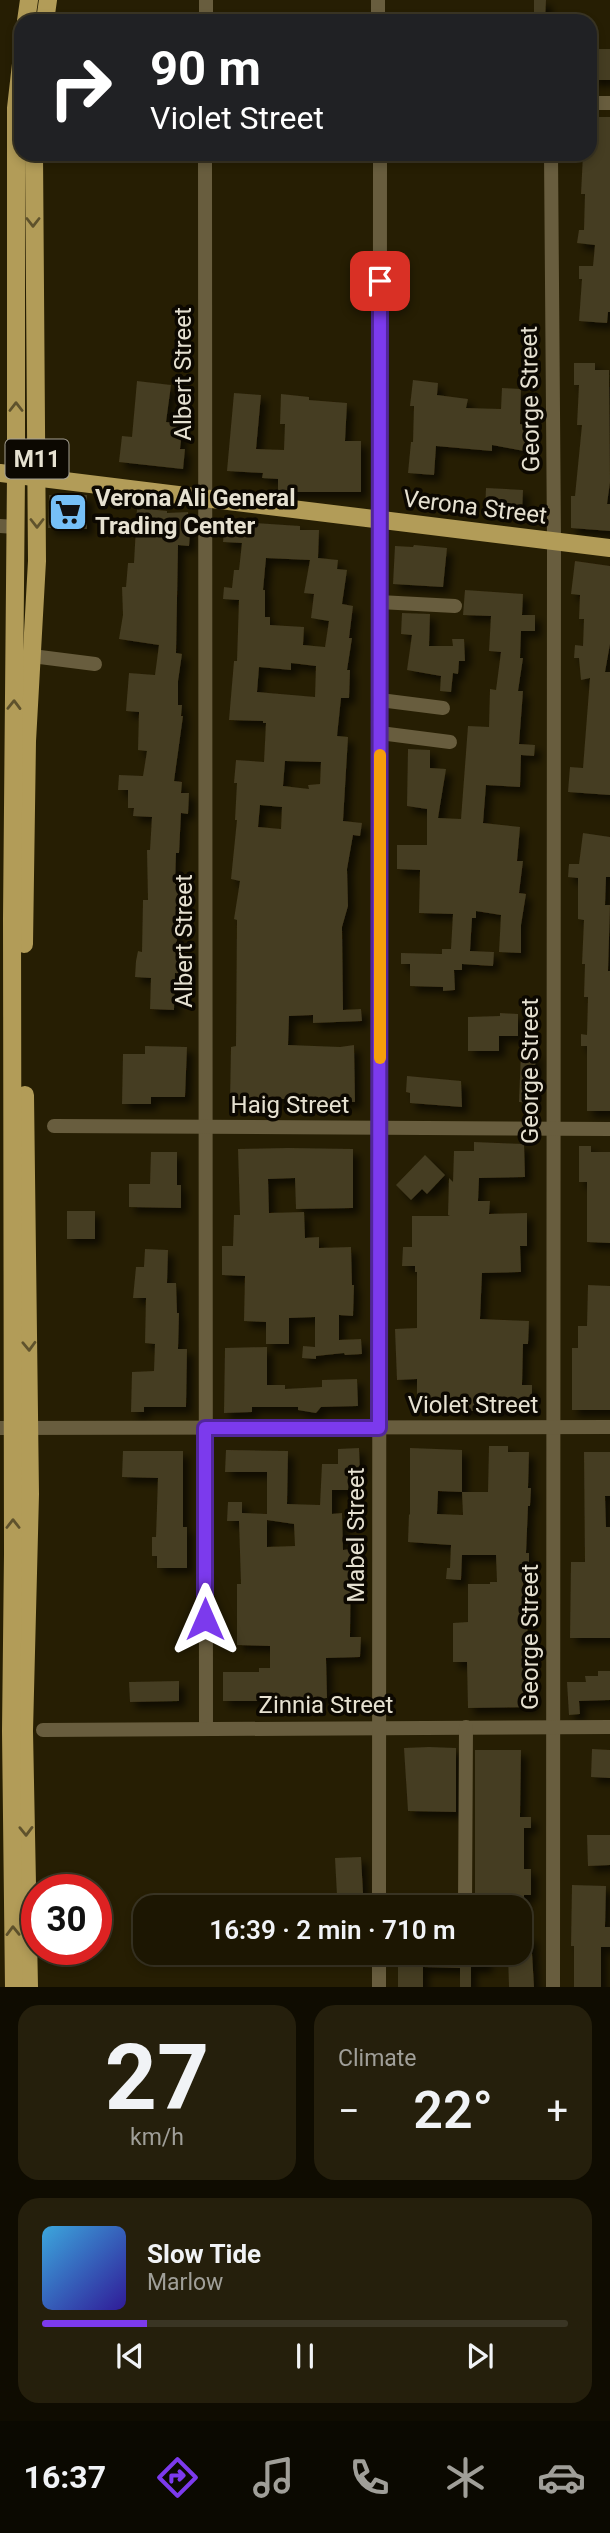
<!DOCTYPE html>
<meta charset="utf-8">
<style>
:root{--surface:#1c1602;--page:#251f0c;--text:#f1f3f6;--muted:#a09f99;--line:#3a3524;--accent:#7c3aed}
body{margin:0;font-family:Roboto,sans-serif;background:var(--page);color:var(--text);height:100vh;display:flex;flex-direction:column;font-size:26px;white-space:nowrap}
*{box-sizing:border-box;margin:0}
p{font-size:23px;color:var(--muted)}
.icon{flex:none;width:38px;height:38px;fill:none;stroke:currentColor;stroke-width:2;stroke-linecap:round;stroke-linejoin:round}
.map{position:relative;height:1987px;overflow:hidden}
.sheet{display:flex;flex-direction:column;gap:18px;padding:18px;background:#0f0c01;flex:1}
.sheet>*{flex:none}
.top-card{position:absolute;left:14px;top:14px;width:583px;height:147px;border-radius:21px;box-shadow:0 4px 10px #0003,0 0 0 2px var(--line);background:#202124;color:#fff;overflow:hidden}
.speed{position:absolute;left:21px;top:1874px;display:flex;gap:14px;font-size:35px;font-weight:700;text-align:center}
.speed>*{display:grid;place-content:center;width:91px;height:91px;border-radius:50%;background:var(--surface);box-shadow:0 4px 10px #0003,0 0 0 2px var(--line);line-height:1}
.speed .limit{border:10px solid #d22;background:#fff;color:#111}
.pin{position:absolute;display:grid;place-items:center;width:60px;height:60px;color:#fff;margin:-30px;border-radius:14px;box-shadow:0 4px 10px #0006}
.me{position:absolute;width:77px;margin:-38px;rotate:0deg;stroke-linejoin:round;filter:drop-shadow(0 0 5px #0008)}
.turn{display:flex;align-items:center;gap:24px;height:147px;padding:0 21px;font-size:32px}
.turn .icon{width:91px;height:91px;stroke-width:2.5}
.turn b{display:block;font-size:49px;line-height:60px}
.big{font-size:52px;font-weight:600;line-height:1.1}
.sheet .widget{flex:1;display:flex;flex-direction:column;justify-content:center;gap:10px;min-width:0;padding:0 24px;border-radius:21px;background:var(--page)}
.sheet .dial{align-items:center;gap:0}
.dial b{font-size:91px;line-height:1}
.song{display:flex;align-items:center;gap:21px}
.cover{width:84px;height:84px;border-radius:10px;background:linear-gradient(135deg,hsl(200 70% 55%),hsl(250 70% 35%))}
.played{height:7px;border-radius:4px;background:linear-gradient(90deg,var(--accent) 20%,var(--line) 20%)}
.keys{display:flex;justify-content:space-around;direction:ltr}
.heat{display:flex;justify-content:space-between;align-items:center;font-size:38px;direction:ltr}
.sheet .tiles{flex:1;display:grid;gap:18px;grid-template-columns:1fr 1fr}
.widget:last-child{grid-column:span 2}
.trip{position:absolute;left:133px;top:1895px;width:399px;height:70px;border-radius:21px;background:var(--surface);box-shadow:0 4px 10px #0003,0 0 0 2px var(--line);font-weight:600;line-height:70px;text-align:center}
.tabs{display:flex;height:112px;justify-content:space-around;align-items:center;background:#0b0901;color:var(--muted)}
.tabs .icon{width:49px;height:49px}
.tabs .selected{color:var(--accent)}
.tabs b{font-size:32px;color:var(--text)}
.map>svg:first-child{display:block}
</style>
<div class="map">
<svg width="610" height="1987" viewBox="0 0 610 1987">
<defs>
<filter id="shadow"><feDropShadow dx="6" dy="6" stdDeviation="3.5" flood-color="#0009"/></filter>
</defs>
<rect width="100%" height="100%" fill="#261e03"/>
<g fill="#453c21" fill-rule="evenodd" filter="url(#shadow)">
<path d="M534,0H546L545,20H534Z"/>
<rect x="590" y="49" width="20" height="31"/>
<path d="M590,117H610V312H608L607,323L579,321L582,279H579V266H593L595,245L577,243L579,230H584L585,194H581L583,154H590Z"/>
<path d="M574,363H595V370H609L610,482L607,504H610V531L571,528V496H575L582,425H577L579,385H574Z"/>
<path d="M413,380L438,383L437,395L468,399L466,408L501,409L502,388L521,389L520,424L528,426L524,451L492,445V451L436,446L434,475L408,473L411,442H413L414,406H410Z"/>
<path d="M137,381L171,385L166,422L183,424L180,449H185L183,469L119,462L122,436L132,437Z"/>
<path d="M234,393L261,395L256,449L284,450L285,424H280L281,394L309,397V400L347,403L345,441H361V492H278V479L262,478L263,473L227,471Z"/>
<path d="M486,488L523,490L522,513L485,512Z"/>
<path d="M49,495H87V529L48,528Z"/>
<path d="M137,508L167,511V513L188,512L190,533L189,546L178,545L176,653L182,654L178,681V705H182L181,716H183L174,781L182,782L181,793H189L188,814L181,813L179,853H176L175,884H181L176,952L189,953L188,974L175,973L174,1010L150,1009L151,978L135,977L136,961L138,951L142,952L143,900H148L147,850H150L152,817L133,816L134,808H128V790H118L119,775L143,776L147,751L138,750L139,712L126,711L129,673L155,675L159,645L119,639L123,615L122,587H126L128,563H134Z"/>
<path d="M225,521L300,526V530H319L318,558L338,560L337,569L347,570L342,604L353,606L349,638H352L347,670H350L349,698H341L337,736L348,737L343,821L362,823L360,836L353,835L347,869L348,906L342,927L343,1010L361,1009L362,1021L313,1023V1015L289,1016L288,1045L340,1047L354,1045L355,1102H331V1099H253V1102H230L231,1047L236,1046L237,920L234,919L240,881L231,879L237,820H235L237,783H234L236,760L264,762L266,723H263V721L229,720L234,661H237L239,600L223,599L224,587L232,588L234,570H239L242,543L223,542ZM266,558L310,560L304,593L314,594L311,618L329,621L325,647L303,645L304,627L270,625V617H265V590H263ZM291,663L316,666L315,697L257,692L259,667L291,670ZM285,761L321,762L320,784L308,785L309,789L283,786ZM260,805L282,807L281,829L258,827Z"/>
<path d="M414,545L447,548L443,587L393,584L395,546L413,547Z"/>
<path d="M575,561L610,566V644L605,672H610V795L568,792L570,767L583,768L590,678L581,680L579,658H574L575,645L583,646L584,619H579L580,595L571,594Z"/>
<path d="M465,590L523,594L522,615H535V631H521L520,658H523L518,691H523L519,744L535,745L534,756L521,755L520,787L486,785L483,823L520,827L517,861H523L519,893L526,894L521,925V953L499,952L501,915L476,911V918H472L470,951L494,952L493,966L462,964V970H454L455,990L443,991V987L410,986V964H401V953L442,954V949H451L453,914L419,913L420,870L397,869V845H427V809L407,806L408,749L430,750V768L446,769L438,818L461,819L468,726L489,727L490,689L496,690L501,652L489,651L491,616L463,615Z"/>
<path d="M402,613L430,614L429,646H453L452,639H464L465,661H459L458,674L453,673L451,692L440,691L441,676L407,670L412,635L401,634Z"/>
<path d="M583,833L610,837V877H606L605,905H610L608,971H610V1111H587V1046H581V1034L587,1035L588,997H584L585,964H582L584,920L578,919V878L568,877L569,864H579Z"/>
<path d="M500,1013L518,1014V1036H499V1051H468V1017L500,1016Z"/>
<path d="M145,1046L187,1047L185,1097H151V1104H122L123,1054H145Z"/>
<path d="M521,1052L536,1053L533,1103L519,1102Z"/>
<path d="M407,1076L461,1081L462,1107L410,1103V1093L406,1092Z"/>
<path d="M474,1142L524,1144L525,1177L479,1178L478,1201H490L489,1214L527,1213V1246H520L521,1272L482,1273L480,1319L529,1321L528,1344H523L522,1385H532V1411H454V1404H417V1379L397,1380L395,1329L417,1328V1272H415V1266H402L403,1247H412V1216H450L448,1215L449,1178L453,1182L454,1151H474Z"/>
<path d="M579,1146H591V1152H610V1243L587,1242V1182H579Z"/>
<path d="M288,1148L353,1149V1208L296,1209L295,1178L268,1179L269,1213L304,1212L305,1238L319,1237V1248L351,1247L352,1285H354L353,1316L339,1315V1340L361,1339L362,1354L345,1355L344,1353L316,1356V1359L302,1358L303,1346L315,1347V1317L289,1318V1344H266V1322L244,1321L245,1276L222,1275V1246H233L234,1215H240L238,1149Z"/>
<path d="M151,1152H177V1185H181V1208L129,1207V1184H150Z"/>
<path d="M425,1155L445,1175L427,1194L422,1189L411,1200L396,1185Z"/>
<rect x="67" y="1211" width="28" height="28"/>
<path d="M145,1249L168,1250L167,1283H176L177,1313H179L178,1349H187L186,1407H144V1412H131L132,1372L154,1371L155,1344L145,1343L146,1298H133L136,1267H144Z"/>
<path d="M588,1285L610,1286V1410H572V1348H578V1326H587Z"/>
<path d="M267,1347V1385H285V1389L322,1387V1380L357,1379L358,1406L321,1407L316,1413L298,1410V1407H252V1412L224,1413L225,1348Z"/>
<path d="M489,1446H508V1452H529L528,1488H531L530,1506H528L526,1553H529V1565H523L524,1616V1625H527L531,1679H533V1707L468,1708L467,1662H453V1623L468,1622V1584H490V1582H497L496,1555H462L461,1580L446,1579L447,1568H450L451,1545L408,1542L409,1514L410,1515V1448L462,1450V1492L438,1491L437,1514L463,1515L462,1492H488Z"/>
<path d="M359,1448L360,1473L349,1474L348,1490H332V1514L342,1513L343,1550L351,1549L350,1637H361L360,1657L326,1658L327,1698L311,1699V1701H223V1672H259V1668H270V1646L237,1645V1584H241L239,1521H227L228,1502H242V1513L267,1514V1472H225L226,1450L288,1451L287,1504L320,1505L322,1464H338V1449ZM267,1520L294,1524L295,1546L267,1547Z"/>
<path d="M123,1451H183V1527H187V1568H157V1556H152V1537H156L158,1478L122,1477Z"/>
<path d="M584,1452H610V1496H605L606,1527H610V1638H570L571,1562H585Z"/>
<path d="M598,1671H610V1700L579,1701L580,1714L569,1715L567,1682H586L585,1676H598Z"/>
<path d="M179,1681V1701L130,1702L129,1682Z"/>
<path d="M429,1747L456,1748V1812L408,1811L404,1748Z"/>
<path d="M592,1749L610,1750V1778L591,1777Z"/>
<path d="M475,1750H521L520,1817H531V1828H524V1869H531V1895H524V1908H498V1903L475,1902Z"/>
<path d="M587,1835H610V1865L588,1866Z"/>
<path d="M361,1857L363,1893L360,1894L361,1906H350L349,1894L337,1895L335,1858Z"/>
<path d="M572,1885L606,1886L605,1927H610V1947H601V1987H574V1946H571Z"/>
<path d="M520,1936H531L534,1987H509L508,1954H520Z"/>
<path d="M486,1953V1967H471V1987H460V1968L423,1967V1987H398V1954Z"/>
</g>
<g fill="none" stroke-linecap="round" stroke-linejoin="round">
<g stroke="#685d3e" stroke-width="14">
<path d="M378,0V21"/>
<path d="M206,21V0"/>
<path d="M590,103H610"/>
<path d="M205,154L206,1728"/>
<path d="M551,154L554,541L553,1987"/>
<path d="M0,526L16,527"/>
<path d="M379,602L455,606"/>
<path d="M32,656L95,664"/>
<path d="M380,700L443,708"/>
<path d="M380,733L450,742"/>
<path d="M54,1126L610,1129"/>
<path d="M0,1428L610,1427"/>
<path d="M43,1730L610,1727"/>
<path d="M379,1908L380,154"/>
<path d="M465,1908L466,1727"/>
<path d="M379,1953V1987"/>
</g>
<g stroke="#b29c58" stroke-width="18">
<path d="M26,21L29,0"/>
<path d="M45,21L48,0"/>
<path d="M0,473L610,548"/>
<path d="M24,944L27,741L37,561L34,154"/>
<path d="M25,1095L30,1494L24,1731L29,1987"/>
<path d="M14,1987L11,1731L13,1554L12,919L16,475V108L21,64"/>
</g>
</g>
<defs><path id="oneway-chevron" d="M-2-3.5L2.5 0L-2 3.5" fill="none" stroke-width="1.6" stroke-linecap="round" stroke-linejoin="round" transform="scale(1.75)"/></defs>
<g stroke="#5f522c">
<use href="#oneway-chevron" transform="translate(33 222) rotate(90)"/>
<use href="#oneway-chevron" transform="translate(16 407) rotate(-90)"/>
<use href="#oneway-chevron" transform="translate(37 523) rotate(90)"/>
<use href="#oneway-chevron" transform="translate(14 705) rotate(-89)"/>
<use href="#oneway-chevron" transform="translate(29 1346) rotate(88)"/>
<use href="#oneway-chevron" transform="translate(13 1524) rotate(-90)"/>
<use href="#oneway-chevron" transform="translate(26 1831) rotate(89)"/>
<use href="#oneway-chevron" transform="translate(13 1931) rotate(-91)"/>
</g>
<g fill="none" stroke-linecap="round" stroke-linejoin="round">
<g stroke="#51269a" stroke-width="18">
<path id="route" d="M205,1619V1428H379L380,281"/>
</g>
<use href="#route" stroke="#7c3aed" stroke-width="12"/>
<path stroke="#f59e0b" stroke-width="12" d="M380,755V1058"/>
</g>
<defs>
<g id="supermarket-square" transform="scale(2.0125)"><rect x="-9" y="-9" width="18" height="18" rx="4" fill="#76c0f7" stroke="#0c0801"/><path d="M-6-5.5h2.5l.6 2H6L4.5 2H-2.5L-4.4-4H-6ZM-1.5 3.2a1.3 1.3 0 1 0 .1 0ZM3 3.2a1.3 1.3 0 1 0 .1 0Z" fill="#111"/></g>
</defs>
<g fill-rule="evenodd">
<use href="#supermarket-square" x="68" y="512"/>
</g>
<g text-anchor="middle" stroke-width="7" stroke-linejoin="round" paint-order="stroke">
<rect fill="#0c0801" stroke="#a5a093" stroke-width="2" x="5.5" y="439.5" width="63" height="39" rx="5"/>
<g font-size="23" font-weight="bold" fill="#e6e1d1">
<text x="37" y="467">M11</text>
</g>
<g font-size="24" fill="#e6e1d1" stroke="#0c0801">
<text transform="translate(183 374) rotate(-90)" y="8">Albert Street</text>
<text transform="translate(530 399) rotate(-91)" y="8">George Street</text>
<text transform="translate(475 507) rotate(7)" y="8">Verona Street</text>
<text transform="translate(184 941) rotate(-90)" y="8">Albert Street</text>
<text transform="translate(530 1071) rotate(-90)" y="8">George Street</text>
<text x="290" y="1113">Haig Street</text>
<text x="473" y="1413">Violet Street</text>
<text transform="translate(356 1535) rotate(-90)" y="8">Mabel Street</text>
<text transform="translate(530 1637) rotate(-90)" y="8">George Street</text>
<text x="326" y="1713">Zinnia Street</text>
</g>
<g font-size="24" font-weight="bold" fill="#e6e1d1" stroke="#0c0801" text-anchor="start">
<text x="95" y="506">Verona Ali General<tspan x="95" dy="28">Trading Center</tspan></text>
</g>
</g>
</svg>
<div class="speed"><div class="limit">30</div></div>
<div class="pin" style="left:380px;top:281px;background:#d93025"><svg class="icon" aria-label="arrive" viewBox="0 0 24 24"><path d="M6 21V4h12l-3 4 3 4H6"/></svg></div>
<svg class="me" style="left:205px;top:1619px" viewBox="-20 -20 40 40"><path d="M0-17L14 15 0 8-14 15z" fill="#7c3aed" stroke="#fff" stroke-width="4"/></svg>
<div class="trip">16:39 · 2 min · 710 m</div>
<div class="top-card">
<div class="turn"><svg class="icon" aria-label="right" viewBox="0 0 24 24"><path d="M7 20v-9h11M14 6l5 5-5 5"/></svg><div><b>90 m</b>Violet Street</div></div>
</div>
</div>
<section class="sheet">
<div class="tiles">
<div class="widget dial"><b>27</b><p>km/h</p></div>
<div class="widget"><p>Climate</p>
<div class="heat"><a>−</a><b class="big">22°</b><a>+</a></div>
</div>
<div class="widget">
<div class="song"><i class="cover"></i><div><b>Slow Tide</b><p>Marlow</p></div></div>
<div class="played"></div>
<div class="keys"><svg class="icon" aria-label="previous" viewBox="0 0 24 24"><path d="M18 5L8 12l10 7zM5 5v14"/></svg><svg class="icon" aria-label="pause" viewBox="0 0 24 24"><path d="M8 5v14M16 5v14"/></svg><svg class="icon" aria-label="next" viewBox="0 0 24 24"><path d="M6 5l10 7-10 7zM19 5v14"/></svg></div>
</div>
</div>
</section>
<nav class="tabs">
<b>16:37</b>
<svg class="icon selected" aria-label="directions" viewBox="0 0 24 24"><path d="M12 3l9 9-9 9-9-9zM9 14v-3h6M13 9l2 2-2 2"/></svg>
<svg class="icon" aria-label="music" viewBox="0 0 24 24"><path d="M9 18V5l10-2v13"/><circle cx="6" cy="18" r="3"/><circle cx="16" cy="16" r="3"/></svg>
<svg class="icon" aria-label="phone" viewBox="0 0 24 24"><path d="M5 4h4l2 5-3 2q2 4 5 5l2-3 5 2v4C11 20 4 13 5 4z"/></svg>
<svg class="icon" aria-label="climate" viewBox="0 0 24 24"><path d="M12 3v18M4 7l16 10M4 17L20 7"/></svg>
<svg class="icon" aria-label="car" viewBox="0 0 24 24"><path d="M5 17H2v-5l4-1 3-4h7l3 4 3 1v5h-3M9 17h6M6 11h13"/><circle cx="7" cy="17" r="2"/><circle cx="17" cy="17" r="2"/></svg>
</nav>
